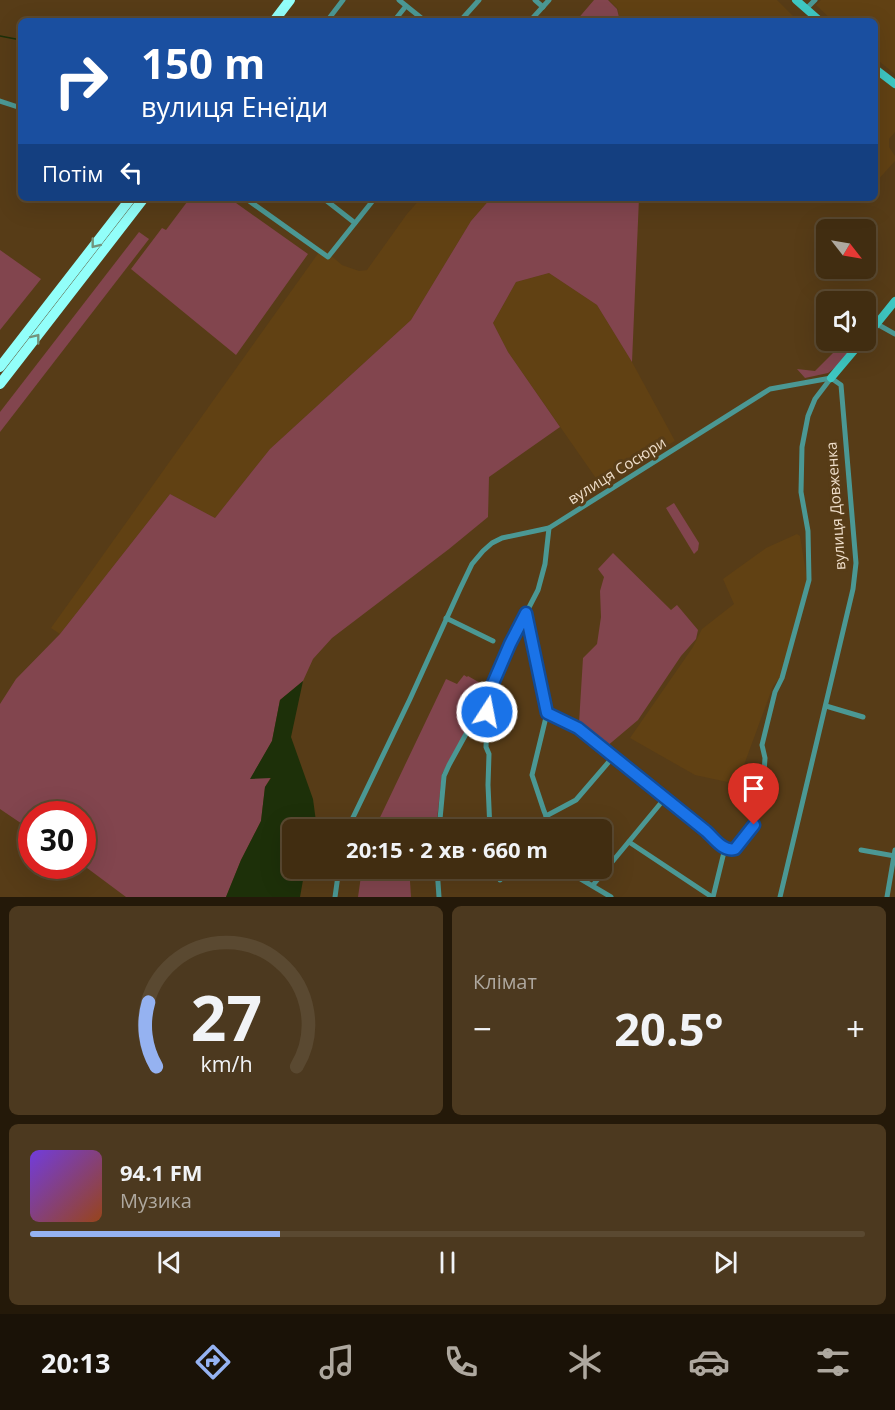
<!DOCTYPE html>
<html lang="uk">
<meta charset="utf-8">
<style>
:root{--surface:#412d11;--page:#4c391f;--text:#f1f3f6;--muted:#aea89f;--line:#5a4931;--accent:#95b2f1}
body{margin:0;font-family:"Open Sans",sans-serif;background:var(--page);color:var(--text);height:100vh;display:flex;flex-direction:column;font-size:22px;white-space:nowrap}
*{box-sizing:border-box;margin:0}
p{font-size:20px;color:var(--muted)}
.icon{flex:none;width:33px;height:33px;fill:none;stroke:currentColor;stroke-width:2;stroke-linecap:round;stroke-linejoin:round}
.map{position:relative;height:897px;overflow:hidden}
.panel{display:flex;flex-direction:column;gap:9px;padding:9px;background:#241909;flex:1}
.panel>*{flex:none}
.banner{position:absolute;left:18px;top:18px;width:860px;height:183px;border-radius:9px;box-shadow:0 6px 24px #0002,0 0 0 2px var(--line);background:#1a4fa0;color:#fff;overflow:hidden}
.needle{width:39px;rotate:121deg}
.tools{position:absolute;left:816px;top:219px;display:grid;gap:12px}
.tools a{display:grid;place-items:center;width:60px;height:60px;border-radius:9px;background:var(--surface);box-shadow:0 6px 24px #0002,0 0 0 2px var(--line);font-size:30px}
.speed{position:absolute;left:18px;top:801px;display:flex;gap:12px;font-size:30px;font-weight:700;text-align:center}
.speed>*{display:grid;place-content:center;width:78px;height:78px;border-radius:50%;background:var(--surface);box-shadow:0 6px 24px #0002,0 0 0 2px var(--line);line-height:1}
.speed .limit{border:9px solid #d22;background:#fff;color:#111}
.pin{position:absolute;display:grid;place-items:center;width:51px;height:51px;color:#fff;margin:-62px -26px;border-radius:50% 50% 50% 0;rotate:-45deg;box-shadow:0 0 6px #0007}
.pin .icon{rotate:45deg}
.me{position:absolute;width:66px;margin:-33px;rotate:11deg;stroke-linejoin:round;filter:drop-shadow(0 0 4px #0008)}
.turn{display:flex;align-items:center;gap:21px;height:126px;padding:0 24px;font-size:27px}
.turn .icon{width:78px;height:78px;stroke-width:2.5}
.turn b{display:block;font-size:42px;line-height:51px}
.then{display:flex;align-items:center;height:57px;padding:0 24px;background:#0003;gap:12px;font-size:22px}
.big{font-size:45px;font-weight:700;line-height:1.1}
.panel .tile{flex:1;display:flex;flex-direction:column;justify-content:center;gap:9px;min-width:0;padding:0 21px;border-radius:9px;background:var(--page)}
.panel .dial{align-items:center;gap:0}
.dial svg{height:156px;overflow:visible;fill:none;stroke:var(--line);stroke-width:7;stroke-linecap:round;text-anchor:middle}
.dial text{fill:var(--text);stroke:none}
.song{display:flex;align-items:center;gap:18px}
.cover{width:72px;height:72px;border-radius:9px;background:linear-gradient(135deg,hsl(260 70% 55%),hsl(20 70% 35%))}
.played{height:6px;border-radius:3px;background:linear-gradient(90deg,var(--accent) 30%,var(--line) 30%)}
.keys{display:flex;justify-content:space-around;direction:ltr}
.heat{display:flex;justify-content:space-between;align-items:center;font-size:33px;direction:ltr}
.panel .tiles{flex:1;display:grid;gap:9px;grid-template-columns:1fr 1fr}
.tile:last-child{grid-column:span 2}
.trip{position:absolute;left:282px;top:819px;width:330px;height:60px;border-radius:9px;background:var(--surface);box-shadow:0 6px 24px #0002,0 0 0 2px var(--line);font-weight:700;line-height:60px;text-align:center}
.tabs{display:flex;height:96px;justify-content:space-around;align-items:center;background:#1a1207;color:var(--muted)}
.tabs .icon{width:42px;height:42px}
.tabs .active{color:var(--accent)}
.tabs b{font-size:27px;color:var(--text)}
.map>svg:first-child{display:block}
</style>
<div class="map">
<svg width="895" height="897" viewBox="0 0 895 897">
<rect width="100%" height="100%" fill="#573c17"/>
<g fill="#614113">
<path d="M609,0H777L798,21H625L619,17L618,9Z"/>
<path d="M821,0H895V74L875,58L874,21H833L816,5Z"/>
<path d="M874,69L895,85V132L889,139V147L895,156V161L875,183Z"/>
<path d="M421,198H491L471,221L411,320L270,449L215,518L170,494L60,634L51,628L322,248L342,265L359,271L367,270L407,214Z"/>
<path d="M549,273L597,305L632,362L675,441L600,484L508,352L493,323L516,282Z"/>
<path d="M797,534L800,536L807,579L780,678L773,686L737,784L695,775L630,738L693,647L702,629L734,604L723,579L766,548Z"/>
</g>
<g fill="#82454e">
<path d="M594,0H608L617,9L619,17L624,21H576Z"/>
<path d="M190,198H229L308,254L236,355L131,269L162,228L166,230Z"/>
<path d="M491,198H639L632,362L597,305L549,273L516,282L493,323L508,352L560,427L489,477L488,517L449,549L332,638L313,659L303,681L280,700L272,741L251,778L271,777L265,787L261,821L241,860L226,897H126L83,865L82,814H32L31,830L0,809V704L16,679L60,634L170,494L215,518L270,449L411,320L471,221Z"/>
<path d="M139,232L149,239L0,432V412Z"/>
<path d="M0,250L41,279L0,330Z"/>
<path d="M845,341H858L836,367L828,373L805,378L797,369L815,371Z"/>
<path d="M674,503L699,543L698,550L694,554L666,508Z"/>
<path d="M613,553L671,610L677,605L698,630L696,639L681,656L638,720L606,747L579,723L583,658L597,644L601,617L600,591L604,577L598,569Z"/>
<path d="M464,675L467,677L468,676L489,688L442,774L436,829L374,830L446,679L457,684Z"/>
<path d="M362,869V868L422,869L421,876L410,881L411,897H358Z"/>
</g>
<path fill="#1d3009" d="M303,681L291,737L313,799L317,829L292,830V868L305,869L300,897H226L241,860L261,821L265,787L271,778L250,779L272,741L280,700Z"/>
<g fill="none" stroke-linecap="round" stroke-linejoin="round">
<path stroke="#1d3009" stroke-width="1.5" d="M0,36L21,40"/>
<g stroke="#4b9894" stroke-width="5">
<path d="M399,0L425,21"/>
<path d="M535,0L543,7"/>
<path d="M806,9L815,0"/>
<path d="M462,19L479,0"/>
<path d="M327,21L343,0"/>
<path d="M394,21L406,6"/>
<path d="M530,21L549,0"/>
<path d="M0,101L21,108"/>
<path d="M245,198L328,257L375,198"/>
<path d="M323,198L355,223"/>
<path d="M877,324L895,334"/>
<path d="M526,614L547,713L532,775L544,811L552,830"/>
<path d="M446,618L493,641"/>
<path d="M826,706L863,717"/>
<path d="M547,713L578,728L706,831C714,838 723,852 735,849L754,825L762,802L765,758L762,745L775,692L782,678L809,580L808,531L801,492L802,447L808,416L815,399L831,378"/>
<path d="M546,816L576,800L613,757"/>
<path d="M347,830L410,699L460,589L472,564L483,551L492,543L502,538L549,528L770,389L831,378"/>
<path d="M439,830L444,776L449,765L466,734L476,712L487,695"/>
<path d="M490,830L488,785L489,754L486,747L488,695L510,644L538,590L545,564L549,528"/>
<path d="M629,842L712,897"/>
<path d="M861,850L895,856"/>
<path d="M437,868L439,897"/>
<path d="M498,868L500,880"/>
<path d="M571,868L574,875L611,897"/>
<path d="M593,885L665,798"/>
<path d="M335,897L339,868"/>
<path d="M713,897L725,848"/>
<path d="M780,897L853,589L856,563L841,385L831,378"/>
<path d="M887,897L895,850"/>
</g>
<g stroke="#3ec7c2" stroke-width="8">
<path d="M796,0L820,21"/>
<path d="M874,68L895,84"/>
<path d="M866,337L895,301"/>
<path d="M831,378L863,340"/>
</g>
<g stroke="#92fffa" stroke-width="10">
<path d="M274,21L290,0"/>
<path d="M0,367L131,198"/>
<path d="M0,384L144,198"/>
</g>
</g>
<defs><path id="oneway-chevron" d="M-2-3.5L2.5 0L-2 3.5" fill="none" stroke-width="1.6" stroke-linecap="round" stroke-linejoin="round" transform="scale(1.5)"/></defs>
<g stroke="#72947d">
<use href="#oneway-chevron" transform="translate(95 244) rotate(128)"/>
<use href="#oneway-chevron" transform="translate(36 338) rotate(-52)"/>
</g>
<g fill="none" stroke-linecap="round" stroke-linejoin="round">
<g stroke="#114b97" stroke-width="15">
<path id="route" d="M487,712L488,695L510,644L526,613L547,713L578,728L706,831C714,838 723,852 735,849L754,825"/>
</g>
<use href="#route" stroke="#1a73e8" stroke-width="10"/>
</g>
<g text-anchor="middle" stroke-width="6" stroke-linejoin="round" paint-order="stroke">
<g font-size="15" fill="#efdeca" stroke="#573c17">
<text transform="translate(617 471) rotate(-32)" y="5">вулиця Сосюри</text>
<text transform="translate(836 506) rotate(-94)" y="5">вулиця Довженка</text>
</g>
</g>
</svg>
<div class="tools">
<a><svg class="needle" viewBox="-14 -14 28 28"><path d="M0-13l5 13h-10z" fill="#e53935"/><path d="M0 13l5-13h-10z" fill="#aea89f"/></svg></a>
<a><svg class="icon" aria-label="sound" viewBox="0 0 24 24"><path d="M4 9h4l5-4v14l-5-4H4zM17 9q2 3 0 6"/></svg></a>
</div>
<div class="speed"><div class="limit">30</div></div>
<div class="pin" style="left:754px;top:825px;background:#d93025"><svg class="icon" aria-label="arrive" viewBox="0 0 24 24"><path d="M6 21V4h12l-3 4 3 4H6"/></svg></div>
<svg class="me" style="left:487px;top:712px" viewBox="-20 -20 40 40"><circle r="17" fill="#1a73e8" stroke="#fff" stroke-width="3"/><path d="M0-11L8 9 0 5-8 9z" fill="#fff"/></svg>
<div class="trip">20:15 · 2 хв · 660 m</div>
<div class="banner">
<div class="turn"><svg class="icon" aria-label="right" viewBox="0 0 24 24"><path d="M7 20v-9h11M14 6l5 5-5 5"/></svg><div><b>150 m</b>вулиця Енеїди</div></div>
<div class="then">Потім<svg class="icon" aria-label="left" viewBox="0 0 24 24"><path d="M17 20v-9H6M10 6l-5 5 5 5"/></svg></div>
</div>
</div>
<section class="panel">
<div class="tiles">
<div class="tile dial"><svg viewBox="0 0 100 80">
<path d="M14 69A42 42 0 1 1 86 69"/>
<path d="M14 69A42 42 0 0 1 10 36" stroke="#95b2f1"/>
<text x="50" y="56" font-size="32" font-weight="700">27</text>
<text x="50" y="72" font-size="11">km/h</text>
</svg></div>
<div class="tile"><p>Клімат</p>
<div class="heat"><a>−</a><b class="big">20.5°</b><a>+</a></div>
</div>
<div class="tile">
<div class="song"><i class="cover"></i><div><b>94.1 FM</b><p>Музика</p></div></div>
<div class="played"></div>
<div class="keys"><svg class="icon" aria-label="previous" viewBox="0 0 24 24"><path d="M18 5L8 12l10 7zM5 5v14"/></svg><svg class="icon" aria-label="pause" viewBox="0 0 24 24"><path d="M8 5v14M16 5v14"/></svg><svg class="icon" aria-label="next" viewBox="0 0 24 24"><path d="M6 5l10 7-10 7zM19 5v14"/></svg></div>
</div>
</div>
</section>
<nav class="tabs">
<b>20:13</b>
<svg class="icon active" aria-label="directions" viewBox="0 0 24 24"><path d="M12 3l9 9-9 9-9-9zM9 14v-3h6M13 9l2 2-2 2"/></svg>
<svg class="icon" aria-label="music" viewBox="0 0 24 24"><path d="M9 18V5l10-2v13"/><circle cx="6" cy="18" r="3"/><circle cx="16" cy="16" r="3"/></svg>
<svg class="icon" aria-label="phone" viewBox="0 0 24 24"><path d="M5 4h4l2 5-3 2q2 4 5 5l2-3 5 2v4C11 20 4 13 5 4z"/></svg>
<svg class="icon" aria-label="climate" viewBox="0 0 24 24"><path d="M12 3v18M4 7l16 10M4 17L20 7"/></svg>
<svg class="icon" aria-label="car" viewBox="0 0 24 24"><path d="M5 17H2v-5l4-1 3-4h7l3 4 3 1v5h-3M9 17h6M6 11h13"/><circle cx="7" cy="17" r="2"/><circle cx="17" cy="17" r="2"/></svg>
<svg class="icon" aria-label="filters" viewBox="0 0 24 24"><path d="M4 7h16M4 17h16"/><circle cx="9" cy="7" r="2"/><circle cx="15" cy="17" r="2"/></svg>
</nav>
